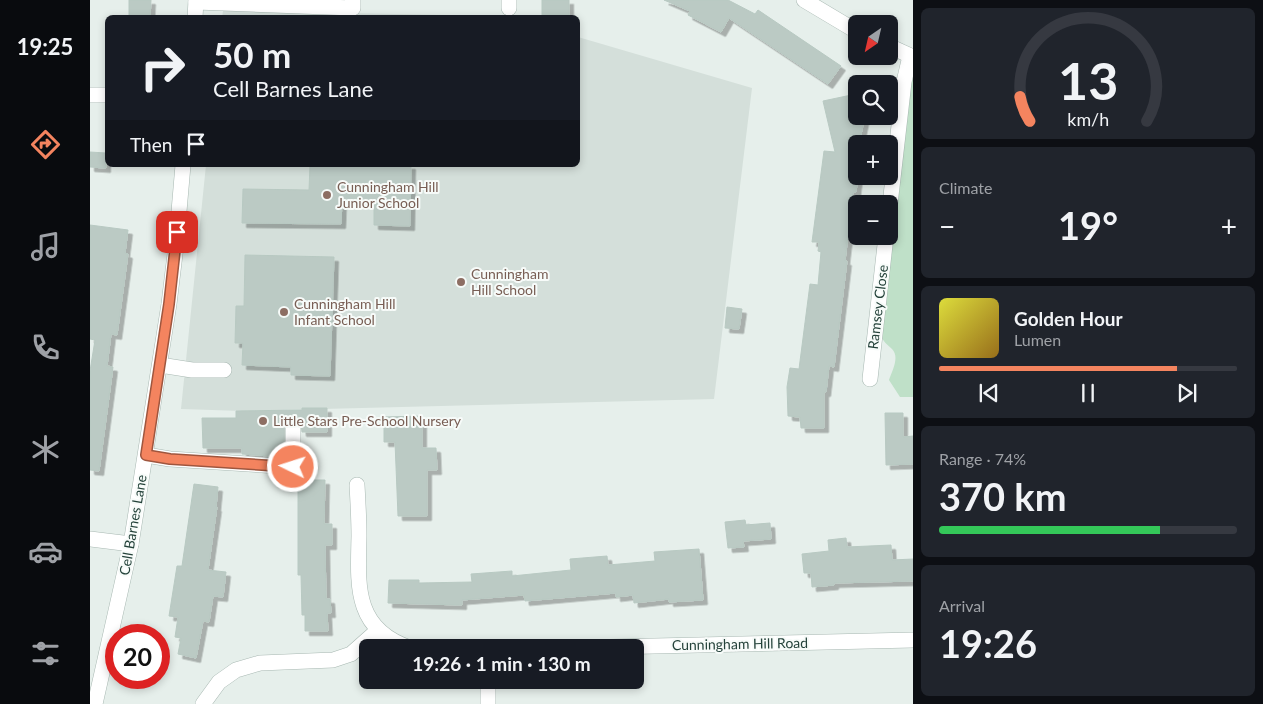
<!DOCTYPE html>
<meta charset="utf-8">
<style>
:root{--surface:#171b24;--page:#20242c;--text:#f1f3f6;--muted:#9ea1a6;--line:#363941;--accent:#f4845f}
body{margin:0;font-family:Lato,sans-serif;background:var(--page);color:var(--text);height:100vh;display:flex;flex-direction:column;font-size:19px;white-space:nowrap}
*{box-sizing:border-box;margin:0}
p{font-size:16px;color:var(--muted)}
.icon{flex:none;width:28px;height:28px;fill:none;stroke:currentColor;stroke-width:2;stroke-linecap:round;stroke-linejoin:round}
.map{position:relative;flex:1;overflow:hidden}
.side{display:flex;flex-direction:column;gap:8px;padding:8px;background:#0d0f14;width:350px}
.side>*{flex:none}
.hud{position:absolute;left:15px;top:15px;width:475px;height:152px;border-radius:8px;box-shadow:0 2px 8px #0003;background:#171b24;color:var(--text);overflow:hidden}
.needle{width:32px;rotate:214deg}
.buttons{position:absolute;left:758px;top:15px;display:grid;gap:10px}
.buttons a{display:grid;place-items:center;width:50px;height:50px;border-radius:8px;background:var(--surface);box-shadow:0 2px 8px #0003;font-size:25px}
.speed{position:absolute;left:15px;top:624px;display:flex;gap:10px;font-size:25px;font-weight:700;text-align:center}
.speed>*{display:grid;place-content:center;width:65px;height:65px;border-radius:50%;background:var(--surface);box-shadow:0 2px 8px #0003;line-height:1}
.speed .limit{border:8px solid #d22;background:#fff;color:#111}
.pin{position:absolute;display:grid;place-items:center;width:42px;height:42px;color:#fff;margin:-21px;border-radius:10px;box-shadow:0 2px 8px #0006}
.me{position:absolute;width:55px;margin:-28px;rotate:274deg;stroke-linejoin:round;filter:drop-shadow(0 0 4px #0008)}
.turn{display:flex;align-items:center;gap:18px;height:105px;padding:0 25px;font-size:22px}
.turn .icon{width:65px;height:65px;stroke-width:2.5}
.turn b{display:block;font-size:35px;line-height:42px}
.then{display:flex;align-items:center;height:48px;padding:0 25px;background:#0003;gap:10px;font-size:19px}
.big{font-size:38px;font-weight:700;line-height:1.1}
.side .widget{flex:1;display:flex;flex-direction:column;justify-content:center;gap:8px;min-width:0;padding:0 18px;border-radius:8px;background:var(--page)}
.side .dial{align-items:center;gap:0}
.dial svg{height:130px;overflow:visible;fill:none;stroke:var(--line);stroke-width:7;stroke-linecap:round;text-anchor:middle}
.dial text{fill:var(--text);stroke:none}
.song{display:flex;align-items:center;gap:15px}
.cover{width:60px;height:60px;border-radius:8px;background:linear-gradient(135deg,hsl(60 70% 55%),hsl(40 70% 35%))}
.played{height:5px;border-radius:2px;background:linear-gradient(90deg,var(--accent) 80%,var(--line) 80%)}
.keys{display:flex;justify-content:space-around;direction:ltr}
.heat{display:flex;justify-content:space-between;align-items:center;font-size:28px;direction:ltr}
.charge{height:8px;border-radius:4px;background:linear-gradient(90deg,#34c759 74%,var(--line) 0)}
.trip{position:absolute;left:269px;top:639px;width:285px;height:50px;border-radius:8px;background:var(--surface);box-shadow:0 2px 8px #0003;font-weight:700;line-height:50px;text-align:center}
main{display:flex;flex:1;min-height:0}
.menu{display:flex;flex-direction:column;width:90px;justify-content:space-around;align-items:center;background:#090b0e;color:var(--muted)}
.menu .icon{width:35px;height:35px}
.menu .selected{color:var(--accent)}
.menu b{font-size:22px;color:var(--text)}
.map>svg:first-child{display:block}
</style>
<main>
<nav class="menu">
<b>19:25</b>
<svg class="icon selected" aria-label="directions" viewBox="0 0 24 24"><path d="M12 3l9 9-9 9-9-9zM9 14v-3h6M13 9l2 2-2 2"/></svg>
<svg class="icon" aria-label="music" viewBox="0 0 24 24"><path d="M9 18V5l10-2v13"/><circle cx="6" cy="18" r="3"/><circle cx="16" cy="16" r="3"/></svg>
<svg class="icon" aria-label="phone" viewBox="0 0 24 24"><path d="M5 4h4l2 5-3 2q2 4 5 5l2-3 5 2v4C11 20 4 13 5 4z"/></svg>
<svg class="icon" aria-label="climate" viewBox="0 0 24 24"><path d="M12 3v18M4 7l16 10M4 17L20 7"/></svg>
<svg class="icon" aria-label="car" viewBox="0 0 24 24"><path d="M5 17H2v-5l4-1 3-4h7l3 4 3 1v5h-3M9 17h6M6 11h13"/><circle cx="7" cy="17" r="2"/><circle cx="17" cy="17" r="2"/></svg>
<svg class="icon" aria-label="filters" viewBox="0 0 24 24"><path d="M4 7h16M4 17h16"/><circle cx="9" cy="7" r="2"/><circle cx="15" cy="17" r="2"/></svg>
</nav>
<div class="map">
<svg width="823" height="704" viewBox="0 0 823 704">
<defs>
<filter id="shadow"><feDropShadow dx="4.5" dy="4.5" stdDeviation="0" flood-color="#0004"/></filter>
</defs>
<rect width="100%" height="100%" fill="#e6efeb"/>
<g fill="#d4dfda">
<path d="M133,11L416,16L422,17L132,18Z"/>
<path d="M488,37L662,88L624,399L193,410L153,411L91,409L116,165H488Z"/>
</g>
<path fill="#bfe0c8" d="M823,79V397H810L799,380C802,371 810,357 802,349C796,343 794,343 790,334L821,82Z"/>
<g fill="#bbcac4" stroke="#b8c9c2" filter="url(#shadow)">
<path d="M39,0H61L60,18H39Z"/>
<rect x="452" y="0" width="27" height="15"/>
<path d="M574,0H638L665,14L668,10L751,66L738,84L639,18L631,32L598,15L600,11Z"/>
<path d="M766,94V116H775L769,144H766V176H768L766,192H763L755,261H757L744,367L739,366L736,392H734V428H711L710,417L698,416L697,387L700,368L709,369L720,284L728,285L731,252L728,251L729,242H722L734,151L745,152L733,101Z"/>
<path d="M0,152L16,153V168L0,167Z"/>
<path d="M220,165H321L320,226L284,225V201H252L251,224L152,223L153,189L219,190Z"/>
<path d="M0,225L38,230L35,253L38,254L27,335L21,334L17,366L23,367L9,471L0,470V371L5,340L0,339Z"/>
<path d="M155,255L244,257L240,376L201,375V367L152,365L153,343H145L146,306H154Z"/>
<path d="M637,307L652,309L649,329L635,328Z"/>
<path d="M212,408H237V432H212L211,424L208,420H199L194,428V457L152,454V448H113L112,418H146V411L212,410Z"/>
<path d="M795,413H813V437L823,436V464L796,465Z"/>
<path d="M332,416V448H346L347,470H337V516H308L305,442H294V417Z"/>
<path d="M208,480H235L234,524H242V545H235L236,599H240L241,613H237L238,631H215V615H212L211,575H208Z"/>
<path d="M104,484L128,487L126,507H127L118,570L136,572L133,597L123,596L119,622L113,621L106,658L88,654L91,638L85,637L88,617L79,616L87,566H92Z"/>
<path d="M655,520L656,525L680,523L681,539L653,541L654,547L638,548L635,522Z"/>
<path d="M756,538L757,547L801,545L802,560L823,559V581L744,583V585L722,587L721,573H714L712,554L739,551L738,540Z"/>
<path d="M609,549L613,600L579,602V599L544,603L543,595L526,597V593L435,601L434,595L372,600V605L298,603L299,580H329V583L382,582L381,574L422,571V576L481,570L480,559L517,556L518,565L565,561L564,552Z"/>
</g>
<g fill="none" stroke-linecap="round" stroke-linejoin="round">
<g stroke="#a8b8b2" stroke-width="16">
<g id="minor">
<path d="M714,0L766,31"/>
<path d="M106,2L263,8V0"/>
<path d="M419,8V0"/>
<path d="M105,18L106,0"/>
<path d="M799,46L823,57"/>
<path d="M0,95H18"/>
<path d="M799,213L814,82L820,56"/>
<path d="M70,365L102,370H134"/>
<path d="M780,379L796,236"/>
<path d="M56,455L80,459L203,467V428"/>
<path d="M267,485C268,502 269,519 269,536C268,584 263,629 320,648"/>
<path d="M0,539L41,544"/>
<path d="M477,648L823,640"/>
<path d="M398,680V704"/>
<path d="M5,704L41,544L79,304L86,246L93,165"/>
<path d="M113,704L129,682L146,670L170,663L243,660L261,654L288,630"/>
</g>
</g>
<use href="#minor" stroke="#fff" stroke-width="15"/>
</g>
<g fill="none" stroke-linecap="round" stroke-linejoin="round">
<g stroke="#9f563e" stroke-width="12">
<path id="route" d="M87,232L79,304L56,455L80,459L203,467"/>
</g>
<use href="#route" stroke="#f4845f" stroke-width="9"/>
</g>
<g fill="#8d6e63" stroke="#f7fbf9" stroke-width="2">
<circle cx="237" cy="195" r="5"/>
<circle cx="371" cy="282" r="5"/>
<circle cx="194" cy="312" r="5"/>
<circle cx="173" cy="421" r="5"/>
</g>
<g text-anchor="middle" stroke-width="4" stroke-linejoin="round" paint-order="stroke">
<g font-size="14" fill="#785e54" stroke="#f7fbf9" text-anchor="start">
<text x="247" y="192">Cunningham Hill<tspan x="247" dy="16">Junior School</tspan></text>
<text x="381" y="279">Cunningham<tspan x="381" dy="16">Hill School</tspan></text>
<text x="204" y="309">Cunningham Hill<tspan x="204" dy="16">Infant School</tspan></text>
<text x="183" y="426">Little Stars Pre-School Nursery</text>
</g>
<g font-size="14" fill="#24423a" stroke="#f7fbf9">
<text transform="translate(788 307) rotate(-83)" y="5">Ramsey Close</text>
<text transform="translate(43 525) rotate(-80)" y="5">Cell Barnes Lane</text>
<text transform="translate(650 644) rotate(-1)" y="5">Cunningham Hill Road</text>
</g>
</g>
</svg>
<div class="buttons">
<a><svg class="needle" viewBox="-14 -14 28 28"><path d="M0-13l5 13h-10z" fill="#e53935"/><path d="M0 13l5-13h-10z" fill="#9ea1a6"/></svg></a>
<a><svg class="icon" aria-label="search" viewBox="0 0 24 24"><circle cx="10" cy="10" r="6"/><path d="M15 15l6 6"/></svg></a>
<a>+</a>
<a>−</a>
</div>
<div class="speed"><div class="limit">20</div></div>
<div class="pin" style="left:87px;top:232px;background:#d93025"><svg class="icon" aria-label="arrive" viewBox="0 0 24 24"><path d="M6 21V4h12l-3 4 3 4H6"/></svg></div>
<svg class="me" style="left:203px;top:467px" viewBox="-20 -20 40 40"><circle r="17" fill="#f4845f" stroke="#fff" stroke-width="3"/><path d="M0-11L8 9 0 5-8 9z" fill="#fff"/></svg>
<div class="trip">19:26 · 1 min · 130 m</div>
<div class="hud">
<div class="turn"><svg class="icon" aria-label="right" viewBox="0 0 24 24"><path d="M7 20v-9h11M14 6l5 5-5 5"/></svg><div><b>50 m</b>Cell Barnes Lane</div></div>
<div class="then">Then<svg class="icon" aria-label="arrive" viewBox="0 0 24 24"><path d="M6 21V4h12l-3 4 3 4H6"/></svg></div>
</div>
</div>
<section class="side">
<div class="widget dial"><svg viewBox="0 0 100 80">
<path d="M14 69A42 42 0 1 1 86 69"/>
<path d="M14 69A42 42 0 0 1 8 54" stroke="#f4845f"/>
<text x="50" y="56" font-size="32" font-weight="700">13</text>
<text x="50" y="72" font-size="11">km/h</text>
</svg></div>
<div class="widget"><p>Climate</p>
<div class="heat"><a>−</a><b class="big">19°</b><a>+</a></div>
</div>
<div class="widget">
<div class="song"><i class="cover"></i><div><b>Golden Hour</b><p>Lumen</p></div></div>
<div class="played"></div>
<div class="keys"><svg class="icon" aria-label="previous" viewBox="0 0 24 24"><path d="M18 5L8 12l10 7zM5 5v14"/></svg><svg class="icon" aria-label="pause" viewBox="0 0 24 24"><path d="M8 5v14M16 5v14"/></svg><svg class="icon" aria-label="next" viewBox="0 0 24 24"><path d="M6 5l10 7-10 7zM19 5v14"/></svg></div>
</div>
<div class="widget"><p>Range · 74%</p><b class="big">370 km</b><div class="charge"></div></div>
<div class="widget"><p>Arrival</p><b class="big">19:26</b></div>
</section>
</main>
